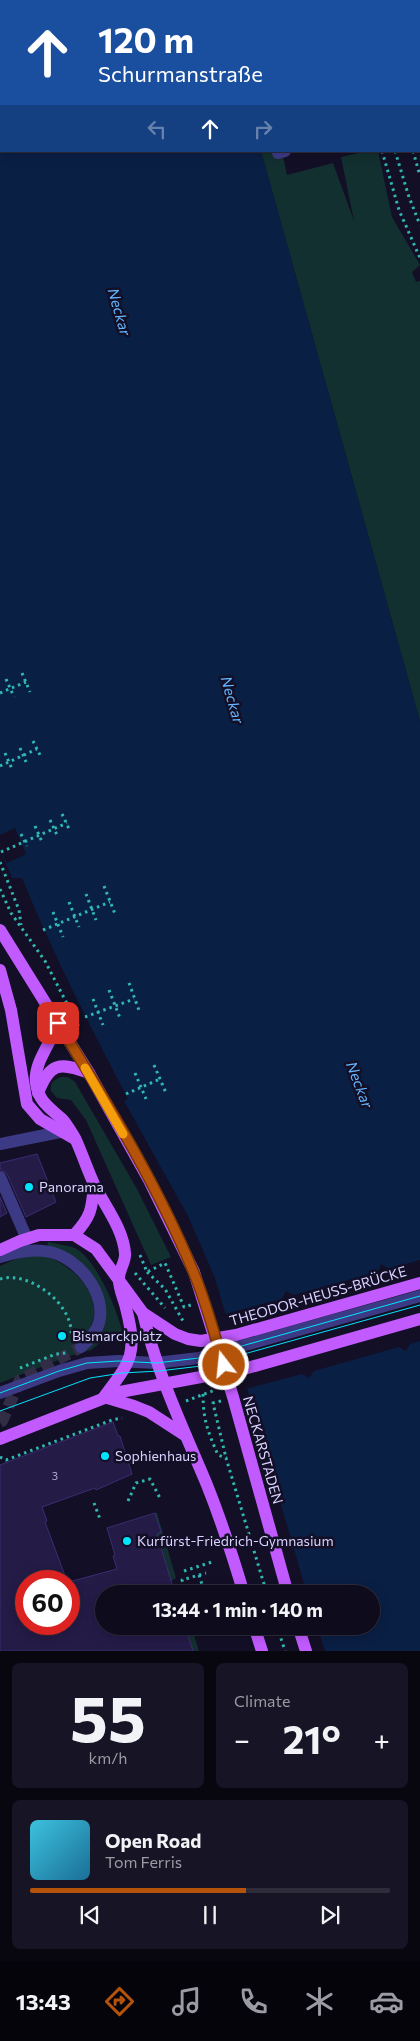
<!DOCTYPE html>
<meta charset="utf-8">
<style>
:root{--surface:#0e0b1c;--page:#171425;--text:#f1f3f6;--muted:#9b9ba3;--line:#2e2b3b;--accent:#b45309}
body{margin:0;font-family:Commissioner,sans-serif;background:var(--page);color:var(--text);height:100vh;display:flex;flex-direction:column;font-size:19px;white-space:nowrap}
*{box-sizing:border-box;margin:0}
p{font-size:16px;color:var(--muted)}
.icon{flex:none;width:28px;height:28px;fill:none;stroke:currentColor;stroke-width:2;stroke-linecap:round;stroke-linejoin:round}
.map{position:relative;height:1651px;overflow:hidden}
.details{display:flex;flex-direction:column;gap:12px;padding:12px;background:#08060f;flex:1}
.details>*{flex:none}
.guide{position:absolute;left:0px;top:0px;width:420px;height:152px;box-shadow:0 2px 12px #0003,0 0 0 1px var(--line);background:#1a4fa0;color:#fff;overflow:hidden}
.speed{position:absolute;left:15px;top:1570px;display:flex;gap:10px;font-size:25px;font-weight:700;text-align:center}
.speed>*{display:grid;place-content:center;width:65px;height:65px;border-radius:50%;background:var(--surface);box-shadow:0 2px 12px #0003,0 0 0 1px var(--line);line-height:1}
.speed .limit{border:8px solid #d22;background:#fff;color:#111}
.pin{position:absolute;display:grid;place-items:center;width:42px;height:42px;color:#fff;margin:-21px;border-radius:10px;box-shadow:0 2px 8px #0006}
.me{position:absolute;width:55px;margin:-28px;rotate:344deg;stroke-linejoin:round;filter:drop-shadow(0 0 4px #0008)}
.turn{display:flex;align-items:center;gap:18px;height:105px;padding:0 15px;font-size:22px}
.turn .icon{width:65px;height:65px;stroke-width:2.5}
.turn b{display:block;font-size:35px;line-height:42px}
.lanes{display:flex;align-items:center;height:48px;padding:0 15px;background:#0003;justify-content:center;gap:25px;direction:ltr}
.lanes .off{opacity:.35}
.big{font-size:38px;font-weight:700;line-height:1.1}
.details .card{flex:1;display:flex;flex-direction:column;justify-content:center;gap:8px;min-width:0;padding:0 18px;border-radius:8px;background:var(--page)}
.details .dial{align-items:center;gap:0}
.dial b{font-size:65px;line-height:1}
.song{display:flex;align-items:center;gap:15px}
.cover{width:60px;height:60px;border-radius:8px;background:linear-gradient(135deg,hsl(190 70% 55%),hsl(200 70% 35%))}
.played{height:5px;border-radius:2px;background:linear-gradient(90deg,var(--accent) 60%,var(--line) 60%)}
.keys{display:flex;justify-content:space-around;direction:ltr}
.heat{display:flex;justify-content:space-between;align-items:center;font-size:28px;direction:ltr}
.details .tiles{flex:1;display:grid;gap:12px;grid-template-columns:1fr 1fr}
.card:last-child{grid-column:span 2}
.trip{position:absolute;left:95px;top:1585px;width:285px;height:50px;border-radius:25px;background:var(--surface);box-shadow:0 2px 12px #0003,0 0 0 1px var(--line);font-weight:700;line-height:50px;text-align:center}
.tabs{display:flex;height:80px;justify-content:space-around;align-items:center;background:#06040b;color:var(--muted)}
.tabs .icon{width:35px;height:35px}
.tabs .on{color:var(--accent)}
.tabs b{font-size:22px;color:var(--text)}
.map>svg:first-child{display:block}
</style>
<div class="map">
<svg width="420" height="1651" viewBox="0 0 420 1651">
<rect width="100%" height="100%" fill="#130f26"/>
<g fill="#12302f">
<rect x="219" y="0" width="111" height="1"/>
<path d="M261,151H282L287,175L333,163L354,221L341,157L367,151H378L392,217L420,265L412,272L416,282L420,281V721Z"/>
<path d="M61,1077H68L75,1082L137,1189L171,1257L151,1265L86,1120L71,1100L57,1098L51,1091C50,1083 53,1080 61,1077Z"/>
<path d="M48,1242C57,1244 66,1245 75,1248C97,1259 120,1316 124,1339L106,1338L91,1350L66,1357L0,1383V1266C11,1261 21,1256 33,1255C58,1254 91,1281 94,1306C96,1314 93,1321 90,1329L100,1334C119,1289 78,1271 47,1247Z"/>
<path d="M155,1513H157L176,1578L171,1581L157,1533L161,1532Z"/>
<path d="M185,1626H191L199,1651H193Z"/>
</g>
<path fill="#0a1f44" d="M0,0H219L1,1V151H261L420,721V1651H325L317,1626H371V1594H307L215,1278L188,1216L124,1101L128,1099C90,1026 53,954 22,878H12L0,850Z"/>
<g fill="#130f26">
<path d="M15,828L26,854L7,863L0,849V835Z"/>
<path d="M420,1260V1341L410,1344L406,1351L399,1347L314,1371L309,1378L302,1374L246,1389L225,1314L282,1299L286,1291L293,1295L378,1272L381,1264L389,1269Z"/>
</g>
<g fill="#241b47" stroke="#3b2d73">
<path d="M37,1154L56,1202L26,1217L7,1174L0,1169V1163Z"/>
<path d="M0,1197L7,1213L0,1217Z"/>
<path d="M113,1422L118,1436H120L132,1474L96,1490L95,1488L42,1507L47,1521L45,1522L67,1581H26V1624H69V1582L117,1569L113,1556L115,1555L107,1528L155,1513L161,1532L157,1534L175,1594H104V1626H185L193,1651H0V1465Z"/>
</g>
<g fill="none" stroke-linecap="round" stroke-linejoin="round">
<path stroke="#312d47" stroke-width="12" stroke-dasharray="12 6" stroke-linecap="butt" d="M0,1422L2,1421L20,1380L81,1347"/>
<g stroke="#2fb8b0" stroke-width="3" stroke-dasharray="2.5 4" stroke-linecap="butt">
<path d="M372,0L373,1"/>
<path d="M384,0V1"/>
<path d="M382,151L399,210L420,258"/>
<path d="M395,151L409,197L420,225"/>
<path d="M413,151L420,176"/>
<path d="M22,673L30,692"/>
<path d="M6,679L14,697"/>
<path d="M0,693L26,682"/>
<path d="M33,741L41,757"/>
<path d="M20,748L26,762"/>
<path d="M5,753L12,769"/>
<path d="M0,766L37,749"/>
<path d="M62,814L70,831"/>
<path d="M50,820L57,835"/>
<path d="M35,826L42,842"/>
<path d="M21,834L27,846"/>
<path d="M1,852L67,823"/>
<path d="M0,862L19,910L21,925"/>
<path d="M104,886L115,914"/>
<path d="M0,889L11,913L45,961L79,1027"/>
<path d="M86,894L96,920"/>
<path d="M69,902L79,927"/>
<path d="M53,912L63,937"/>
<path d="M43,930L110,902"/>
<path d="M129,983L140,1013"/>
<path d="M109,990L120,1018"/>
<path d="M93,999L103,1025"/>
<path d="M85,1017L134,999"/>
<path d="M154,1065L166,1093"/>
<path d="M135,1073L146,1099"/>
<path d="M126,1094L160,1079"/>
<path d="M140,1255L147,1272L165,1263L184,1307L191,1305"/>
<path d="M147,1272L165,1289L183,1321"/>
<path d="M135,1273L165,1308"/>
<path d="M0,1279C29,1270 75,1305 71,1337"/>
<path d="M20,1368L56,1354L66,1353"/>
<path d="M203,1394C203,1420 208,1432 218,1455L226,1458L267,1594"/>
<path d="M186,1401L215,1390"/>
<path d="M221,1401L213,1403L226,1458"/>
<path d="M0,1457L6,1460L112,1420L122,1418"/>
<path d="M128,1501L136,1483L150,1479L161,1500"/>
<path d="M94,1503L100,1519"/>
<path d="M184,1571L212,1562"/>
<path d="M199,1575L205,1594"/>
<path d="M187,1594L182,1580L206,1573"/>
<path d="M277,1626L285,1651"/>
</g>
<g stroke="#3d3a85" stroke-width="12">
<path d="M405,0V1"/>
<path d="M419,59L420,64"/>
<path d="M419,118H420"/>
<path d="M278,153L285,151"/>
<path d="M0,1144L60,1132"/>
<path d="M0,1177L27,1239"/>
<path d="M0,1257C16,1252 33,1248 50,1252C78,1258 107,1293 99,1323C96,1333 89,1340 81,1347"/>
<path d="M0,1393L59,1371L87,1363L118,1361L156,1363L199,1358L420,1296"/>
</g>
<g stroke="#c25bff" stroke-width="12">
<path d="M0,930L89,1073L149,1180L194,1272L233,1397L288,1594"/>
<path d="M0,970L11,1010L27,1104L40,1119L75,1139"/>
<path d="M58,1023C52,1042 33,1063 36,1083C38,1101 50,1108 62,1119C67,1124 71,1132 75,1138C82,1153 87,1169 94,1184C104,1205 123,1228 125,1253C126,1262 119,1269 119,1278C118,1287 124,1299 126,1308C138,1354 131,1361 104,1397"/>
<path d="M38,1093C50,1062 60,1062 89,1073"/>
<path d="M74,1235C91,1217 92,1209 94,1185"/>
<path d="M0,1250L20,1241L39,1235H74L96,1249L143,1313L175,1334L188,1339L201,1341L236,1335L420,1283"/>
<path d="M143,1313C157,1374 183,1428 207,1485C221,1520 233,1557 244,1594"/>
<path d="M104,1397L134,1406L149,1412L186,1436"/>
<path d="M0,1439L120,1392L244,1369L420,1319"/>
<path d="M254,1626L262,1651"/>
<path d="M298,1626L306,1651"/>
</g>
<g stroke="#00e5ff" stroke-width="1">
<path d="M0,1393L59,1371L87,1363L118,1361L156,1363L199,1358L420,1296"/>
<path d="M0,1411L90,1378L122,1373L159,1371L201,1366L420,1305"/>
</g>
</g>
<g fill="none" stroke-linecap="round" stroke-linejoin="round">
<g stroke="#753606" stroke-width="12">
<path id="route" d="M58,1023C107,1103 157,1184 193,1271C206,1301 214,1334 224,1365"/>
</g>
<use href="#route" stroke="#b45309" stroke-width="9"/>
<path stroke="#f59e0b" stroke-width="9" d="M85,1068L123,1134"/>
</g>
<g fill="#00e5ff" stroke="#130f26" stroke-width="2">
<circle cx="29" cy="1187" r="5"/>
<circle cx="62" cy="1336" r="5"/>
<circle cx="105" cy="1456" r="5"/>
<circle cx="127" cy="1541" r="5"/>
</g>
<g text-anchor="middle" stroke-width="5" stroke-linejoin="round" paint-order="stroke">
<g font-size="11" fill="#aca6d1">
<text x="55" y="1480">3</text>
</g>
<g font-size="14" fill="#d9d4ff" stroke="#130f26" text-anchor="start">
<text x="39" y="1192">Panorama</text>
<text x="72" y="1341">Bismarckplatz</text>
<text x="115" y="1461">Sophienhaus</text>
<text x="137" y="1546">Kurfürst-Friedrich-Gymnasium</text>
</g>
<g font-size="14" fill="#d9d4ff" stroke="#130f26">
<text transform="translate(318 1296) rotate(-16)" y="5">THEODOR-HEUSS-BRÜCKE</text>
<text transform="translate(263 1450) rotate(74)" y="5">NECKARSTADEN</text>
</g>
<g font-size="15" font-style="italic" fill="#62b6ff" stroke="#130f26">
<text transform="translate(119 312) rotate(74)" y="5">Neckar</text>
<text transform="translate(232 700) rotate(74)" y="5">Neckar</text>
<text transform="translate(359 1085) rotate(69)" y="5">Neckar</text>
</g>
</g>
</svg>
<div class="speed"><div class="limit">60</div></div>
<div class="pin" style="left:58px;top:1023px;background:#d93025"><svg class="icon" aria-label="arrive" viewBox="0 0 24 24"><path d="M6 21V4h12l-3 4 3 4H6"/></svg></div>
<svg class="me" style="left:224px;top:1365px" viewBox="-20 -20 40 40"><circle r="17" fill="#b45309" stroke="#fff" stroke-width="3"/><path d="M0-11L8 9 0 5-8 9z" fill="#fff"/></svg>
<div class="trip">13:44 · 1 min · 140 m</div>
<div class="guide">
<div class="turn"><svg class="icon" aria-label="ahead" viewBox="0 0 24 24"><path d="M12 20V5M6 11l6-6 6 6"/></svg><div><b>120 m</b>Schurmanstraße</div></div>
<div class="lanes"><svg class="icon off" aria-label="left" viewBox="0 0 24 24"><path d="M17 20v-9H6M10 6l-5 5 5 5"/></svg><svg class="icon" aria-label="ahead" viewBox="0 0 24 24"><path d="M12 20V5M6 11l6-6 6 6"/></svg><svg class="icon off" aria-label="right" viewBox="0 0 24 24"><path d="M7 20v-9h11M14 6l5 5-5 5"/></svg></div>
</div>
</div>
<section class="details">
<div class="tiles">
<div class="card dial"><b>55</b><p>km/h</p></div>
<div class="card"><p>Climate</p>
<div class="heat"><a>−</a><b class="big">21°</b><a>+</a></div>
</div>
<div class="card">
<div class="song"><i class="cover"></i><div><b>Open Road</b><p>Tom Ferris</p></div></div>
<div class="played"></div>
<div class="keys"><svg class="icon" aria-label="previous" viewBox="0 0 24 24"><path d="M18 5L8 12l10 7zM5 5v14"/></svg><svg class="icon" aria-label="pause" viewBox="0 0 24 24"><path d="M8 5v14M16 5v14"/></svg><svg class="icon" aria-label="next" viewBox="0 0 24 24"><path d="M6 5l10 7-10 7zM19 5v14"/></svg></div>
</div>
</div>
</section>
<nav class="tabs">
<b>13:43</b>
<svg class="icon on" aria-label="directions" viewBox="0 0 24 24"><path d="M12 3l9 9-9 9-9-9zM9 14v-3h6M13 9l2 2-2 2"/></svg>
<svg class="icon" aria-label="music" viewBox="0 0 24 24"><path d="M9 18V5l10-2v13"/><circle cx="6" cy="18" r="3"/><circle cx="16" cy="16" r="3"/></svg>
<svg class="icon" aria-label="phone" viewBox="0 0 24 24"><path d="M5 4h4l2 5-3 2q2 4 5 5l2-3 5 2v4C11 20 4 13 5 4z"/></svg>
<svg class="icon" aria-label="climate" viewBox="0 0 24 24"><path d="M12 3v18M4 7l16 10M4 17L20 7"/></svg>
<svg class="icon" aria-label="car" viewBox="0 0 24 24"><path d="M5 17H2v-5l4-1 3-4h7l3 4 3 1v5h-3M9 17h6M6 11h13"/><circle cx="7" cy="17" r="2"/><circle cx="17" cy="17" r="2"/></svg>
</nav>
